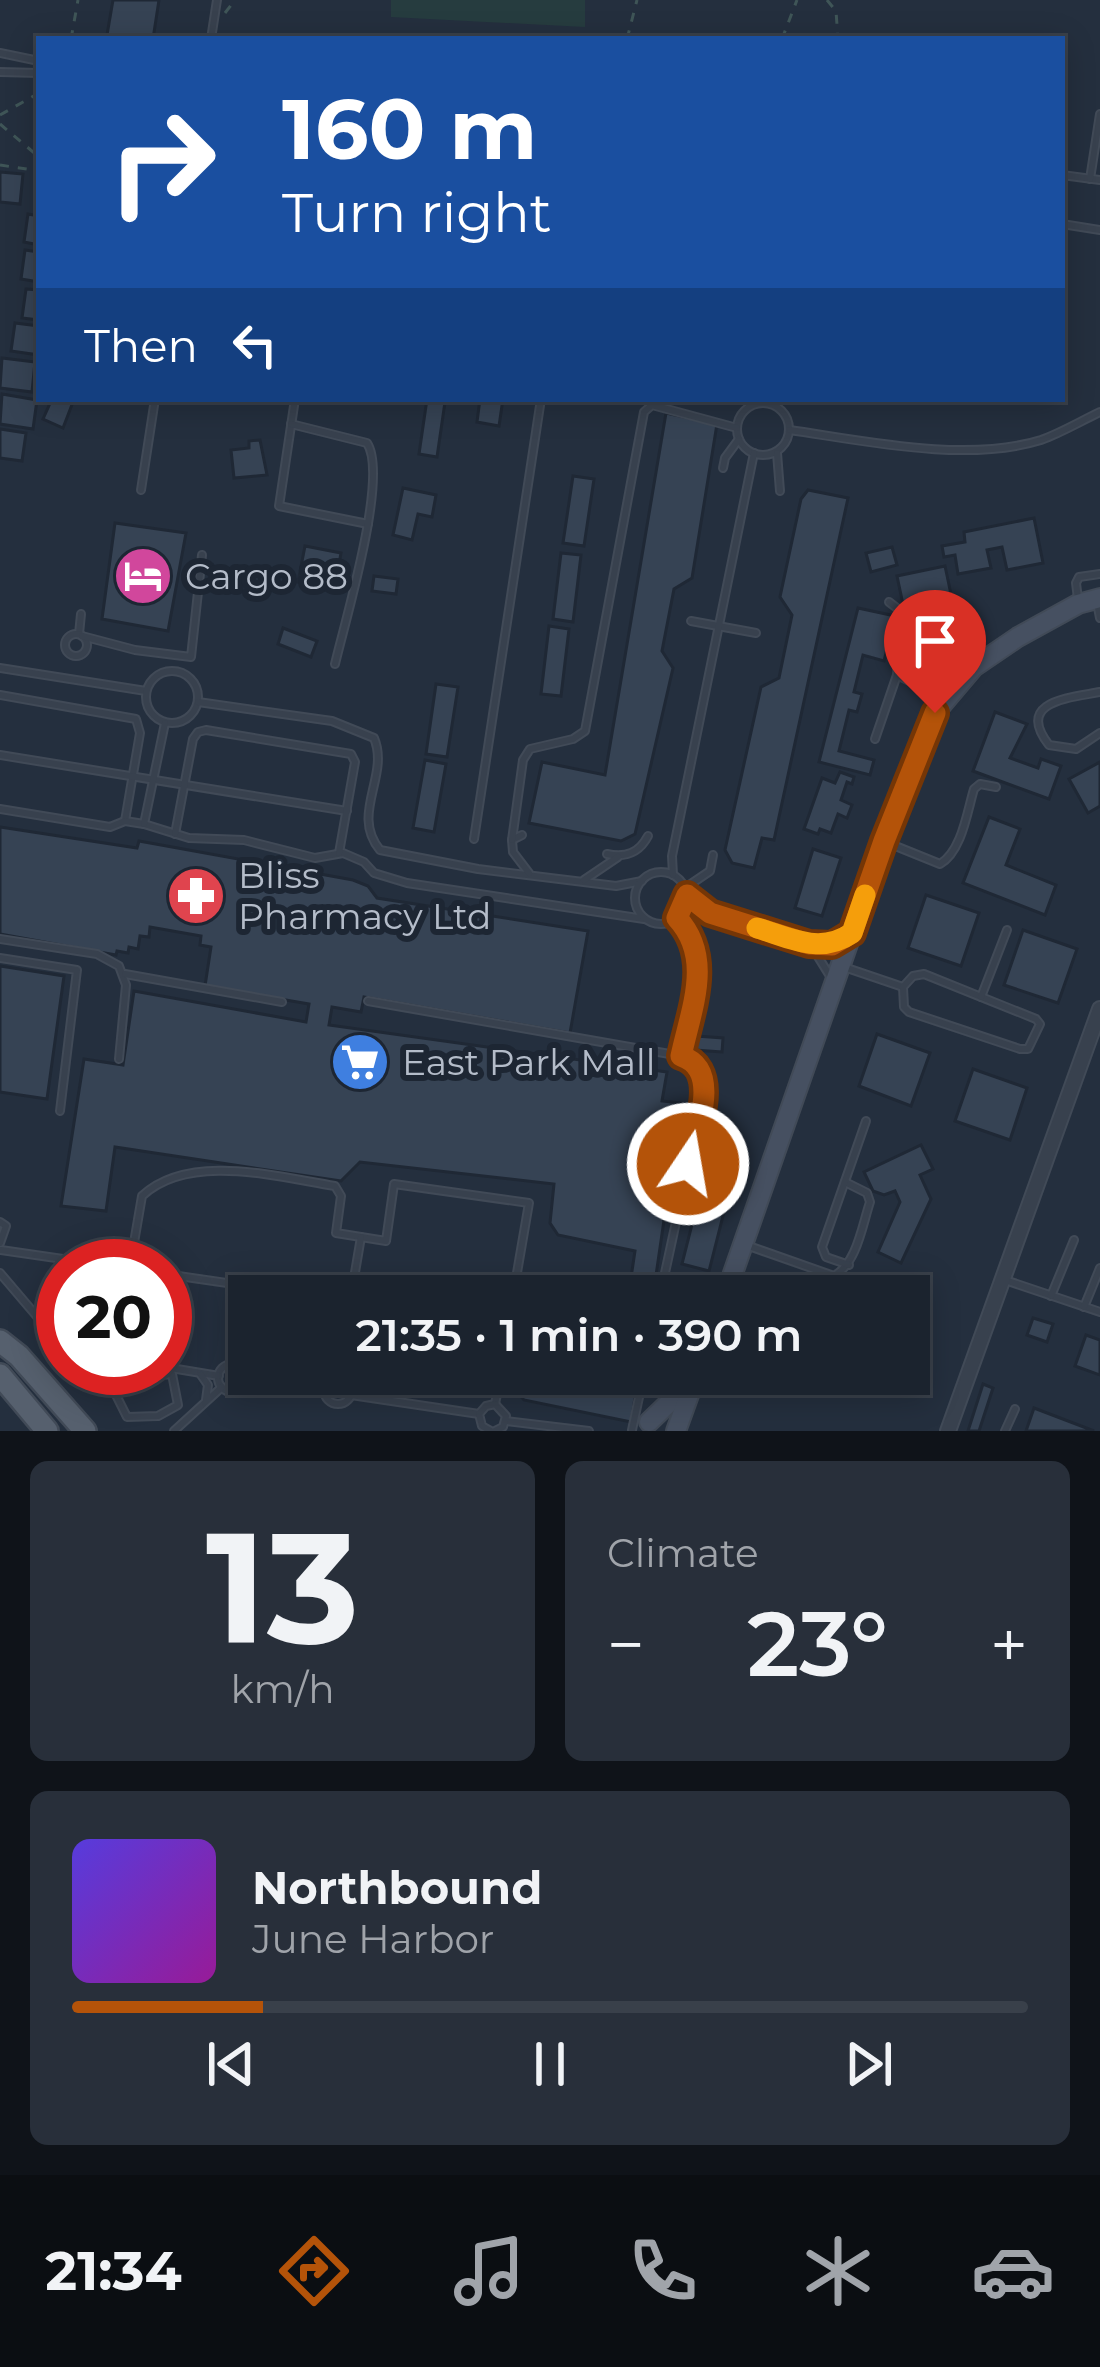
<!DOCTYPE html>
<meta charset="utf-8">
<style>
:root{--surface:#1b232e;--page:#282f3a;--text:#f1f3f6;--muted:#a0a4aa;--line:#39404a;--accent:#b45309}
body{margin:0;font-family:Montserrat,sans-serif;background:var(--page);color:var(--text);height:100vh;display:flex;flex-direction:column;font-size:45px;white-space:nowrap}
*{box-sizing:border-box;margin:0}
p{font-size:39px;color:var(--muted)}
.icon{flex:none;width:66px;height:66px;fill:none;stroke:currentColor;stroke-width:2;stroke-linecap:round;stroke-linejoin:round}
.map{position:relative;height:1431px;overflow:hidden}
.details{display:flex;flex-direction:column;gap:30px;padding:30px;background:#0f1319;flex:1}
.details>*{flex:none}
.top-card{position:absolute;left:36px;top:36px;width:1029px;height:366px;border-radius:0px;box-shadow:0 6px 30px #0003,0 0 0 3px var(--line);background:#1a4fa0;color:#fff;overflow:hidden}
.speed{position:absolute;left:36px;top:1239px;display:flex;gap:24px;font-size:60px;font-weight:700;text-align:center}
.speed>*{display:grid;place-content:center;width:156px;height:156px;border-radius:50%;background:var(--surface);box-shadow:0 6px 30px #0003,0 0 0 3px var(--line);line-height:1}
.speed .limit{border:18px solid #d22;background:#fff;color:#111}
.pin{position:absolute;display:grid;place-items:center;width:102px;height:102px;color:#fff;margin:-123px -51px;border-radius:50% 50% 50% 0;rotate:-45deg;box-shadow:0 0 12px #0007}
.pin .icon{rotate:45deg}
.me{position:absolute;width:132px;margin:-66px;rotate:12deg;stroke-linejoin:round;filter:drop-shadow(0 0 9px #0008)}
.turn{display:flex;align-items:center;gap:42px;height:252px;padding:0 48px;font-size:54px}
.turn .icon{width:156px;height:156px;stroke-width:2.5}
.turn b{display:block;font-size:84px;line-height:102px}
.then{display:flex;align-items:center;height:114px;padding:0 48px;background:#0003;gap:24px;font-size:45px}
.big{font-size:90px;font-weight:600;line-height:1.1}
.details .widget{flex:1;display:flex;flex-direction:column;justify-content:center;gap:18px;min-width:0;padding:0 42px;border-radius:18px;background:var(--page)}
.details .dial{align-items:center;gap:0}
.dial b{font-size:156px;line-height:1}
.song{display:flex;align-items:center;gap:36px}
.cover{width:144px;height:144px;border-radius:18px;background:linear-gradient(135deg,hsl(250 70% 55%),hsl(300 70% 35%))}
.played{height:12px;border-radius:6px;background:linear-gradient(90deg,var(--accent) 20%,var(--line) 20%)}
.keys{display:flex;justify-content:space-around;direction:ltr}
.heat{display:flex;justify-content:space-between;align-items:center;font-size:66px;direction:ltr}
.details .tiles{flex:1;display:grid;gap:30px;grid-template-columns:1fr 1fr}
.widget:last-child{grid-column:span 2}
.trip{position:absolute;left:228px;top:1275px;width:702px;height:120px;border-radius:0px;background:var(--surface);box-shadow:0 6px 30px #0003,0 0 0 3px var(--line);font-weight:600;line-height:120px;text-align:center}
.dock{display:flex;height:192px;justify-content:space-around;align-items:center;background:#0b0e12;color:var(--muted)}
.dock .icon{width:84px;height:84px}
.dock .current{color:var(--accent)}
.dock b{font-size:54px;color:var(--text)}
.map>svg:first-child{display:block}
</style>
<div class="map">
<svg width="1100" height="1431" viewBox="0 0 1100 1431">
<rect width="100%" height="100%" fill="#242f3e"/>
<path fill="#263c3f" d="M391,0H585V27L391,17Z"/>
<g fill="#364354" stroke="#1f2835" stroke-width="3">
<path d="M113,0H159L153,39L107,35Z"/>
<path d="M0,172L23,174L20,204L0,202Z"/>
<path d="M28,214L39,216V245L24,242Z"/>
<path d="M25,250L39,252V282L21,279Z"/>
<path d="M26,289L39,290V320L22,318Z"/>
<path d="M15,323L39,326V355L11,351Z"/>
<path d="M2,358L35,362L32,392L0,388Z"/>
<path d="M2,394L37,400L33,429L0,424Z"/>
<path d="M52,399L73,402L63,428L43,419Z"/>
<path d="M427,399L445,402L437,457L419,454Z"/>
<path d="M480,399H503L499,426L477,422Z"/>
<path d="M666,413L717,424L692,578L674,589L662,651L673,668L635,834L621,841L529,823L542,762L605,775Z"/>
<path d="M0,429L26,433L22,461L0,458Z"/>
<path d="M260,440L267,475L234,478L231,450L249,448V441Z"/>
<path d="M573,476L594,479L584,546L563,543Z"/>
<path d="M403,488L436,495L432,517L418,514L412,540L393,535Z"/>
<path d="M808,490L848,498L774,840L762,838L754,868L732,863L725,850L761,687L779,678L792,615L780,597L801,499Z"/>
<path d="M1034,518L1043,563L1007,570L1002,547L987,550L991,568L958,574L955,555L944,557L942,546L965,542L964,532Z"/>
<path d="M115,523L186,533L168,631L102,619Z"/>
<path d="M305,546L341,553L339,564L329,562L324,587L298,582Z"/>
<path d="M892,547L897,565L871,572L866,553Z"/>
<path d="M561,553L581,555L573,622L553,619Z"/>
<path d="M945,566L956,618L908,628L897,576Z"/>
<path d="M374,576L398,579L396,594L372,591Z"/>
<path d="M858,608L895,616L884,661L863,655L854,692L862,694L857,712L849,710L839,751L874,760L870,775L819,762Z"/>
<path d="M549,626L569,629L561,696L541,694Z"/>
<path d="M283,628L317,641L311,657L278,644Z"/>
<path d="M436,684L458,687L447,757L426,754Z"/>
<path d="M995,712L1027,724L1010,758L1038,768L1041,759L1061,766L1049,799L973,771Z"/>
<path d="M425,760L446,764L434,832L413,828Z"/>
<path d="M1100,762V806L1088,813L1069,779Z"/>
<path d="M840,772L854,777L852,784L847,782L841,800L852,805L847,818L838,814L831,833L820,829L818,834L804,829L822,778L835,783Z"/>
<path d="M989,817L1020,829L1006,865L1056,885L1045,915L963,883Z"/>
<path d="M0,827L137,848L139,841L353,880L368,886L377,898L588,931L570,1033L364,997L361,1012L332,1007L329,1025L667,1072L662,1101L681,1103L653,1296H553L560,1284L577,1276L629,1291L635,1251L558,1235L550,1223L554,1184L360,1162L341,1181L115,1147L106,1211L61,1206L84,1059L123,1065L134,991L306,1022L309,1004L205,986L211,947L200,945L201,936L150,927L149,937L140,936L138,949L129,947L128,953L117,951L116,955L0,934Z"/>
<path d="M813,849L841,858L822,916L795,908Z"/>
<path d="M926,895L979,913L961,966L908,948Z"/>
<path d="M1023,930L1077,949L1058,1003L1004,985Z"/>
<path d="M0,966L64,976L47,1099L0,1092Z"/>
<path d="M877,1034L930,1053L911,1106L859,1086Z"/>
<path d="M696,1036L723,1038L722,1052L695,1050Z"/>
<path d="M973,1069L1027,1088L1010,1140L955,1121Z"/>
<path d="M921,1145L933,1169L920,1175L931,1199L901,1263L878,1252L900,1202L895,1191L884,1195L873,1191L864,1172Z"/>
<path d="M702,1185L729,1192L709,1271L682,1264Z"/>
<path d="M1033,1318L1053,1324L1047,1342L1027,1335Z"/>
<path d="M1086,1335L1100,1340V1375L1075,1366Z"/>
<path d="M515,1374H639L631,1422L524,1400L514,1389Z"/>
<path d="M983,1384L993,1388L979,1431H968Z"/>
<path d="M1034,1408L1094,1431H1026Z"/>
</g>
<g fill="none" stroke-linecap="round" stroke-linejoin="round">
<g stroke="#414a57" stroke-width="10">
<g id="service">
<path d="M211,39L217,0"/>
<path d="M0,53L39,61"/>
<path d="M0,72L39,73"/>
<path d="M1062,175L1100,180"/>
<path d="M1090,179L1100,114"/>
<path d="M1062,224L1100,230"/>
<path d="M295,399L279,506L368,524"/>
<circle cx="763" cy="429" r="26"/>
<path d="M291,424L367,443C389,476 345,621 335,664"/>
<path d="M790,430C865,441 967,463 1041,440C1061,433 1081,421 1100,412"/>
<path d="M777,453L780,491"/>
<path d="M723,468L725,458L739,439"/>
<path d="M141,490L155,399"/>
<path d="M1078,599L1076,583L1079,577L1100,574"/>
<path d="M889,602L902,612L897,675L942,697"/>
<path d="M1097,602L1100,618"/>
<path d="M691,621L756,633"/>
<path d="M79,634L81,614"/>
<circle cx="76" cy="645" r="11"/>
<path d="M82,636L135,650L191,657L202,555"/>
<path d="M0,668L146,691"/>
<circle cx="172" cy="697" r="26"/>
<path d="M1100,692C1069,698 1015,701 1049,745L1076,749L1100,733"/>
<path d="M0,695L136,719L140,733L125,821"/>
<path d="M198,702L332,721L374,738C390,776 350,814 380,850L478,869L616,886L642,881"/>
<path d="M875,739L897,675"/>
<path d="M0,755L347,811"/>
<path d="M0,809L110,827L125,821L144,824L189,838L244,840L315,858L343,853L364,862L374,873L407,883L644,919"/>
<path d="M144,824L165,723"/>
<path d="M175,834L193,739L198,732L206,730L351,754L355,762L339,853"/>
<path d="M522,835L512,840L513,852L529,873"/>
<path d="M474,839L541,399"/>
<path d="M512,840L523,760L530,749L573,739L585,731L644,412L652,405L737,428"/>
<path d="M888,843L940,864C962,851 967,812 974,789L980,784L996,787"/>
<path d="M607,854C626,858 639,853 648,836"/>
<circle cx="661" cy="898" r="26"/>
<path d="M673,875L672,856L754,453"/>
<path d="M584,880L618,857"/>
<path d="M685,888L710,871L713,855"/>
<path d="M687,895L710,913L839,954"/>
<path d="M0,939L97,954L119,966L126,985L119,1059"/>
<path d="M812,947L830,976"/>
<path d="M0,958L77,970L60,1111"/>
<path d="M844,967L903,987"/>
<path d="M125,974L282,1002"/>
<path d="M924,974L1036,1019L1040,1024L1028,1049H1020L909,1012L904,1007L903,987L913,976Z"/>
<path d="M981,997L1007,930"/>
<path d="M368,1001L681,1056C691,1009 714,958 677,918"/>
<path d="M0,1222L6,1226L0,1243"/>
<path d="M746,1245L834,1276C857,1263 862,1226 870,1202L867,1193L845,1182"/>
<path d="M1,1250L111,1266"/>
<path d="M849,1265L826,1257L822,1247L866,1121"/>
<path d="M130,1266L142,1196C189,1152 277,1177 335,1186L341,1196L336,1233L386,1241L394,1184L529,1203L513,1296"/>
<path d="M0,1273L63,1347"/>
<path d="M165,1274L316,1296"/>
<path d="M1002,1279L1100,1312"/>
<path d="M351,1296L361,1237"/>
<path d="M660,1296L705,1088C702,1069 699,1062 681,1056"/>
<path d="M1051,1296L1074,1240"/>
<path d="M1084,1307L1100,1268"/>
<circle cx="232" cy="1378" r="14"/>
<path d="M165,1367L219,1376"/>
<path d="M106,1368L112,1372L116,1395L127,1417L158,1416L178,1405L172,1374L128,1377L123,1368L112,1372"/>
<path d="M201,1375L208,1385L206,1400"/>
<circle cx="338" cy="1390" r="14"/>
<path d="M246,1380L324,1391"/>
<path d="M351,1395L479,1414"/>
<path d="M495,1404L501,1374"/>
<path d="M506,1421L589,1431"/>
<path d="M632,1430L644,1374"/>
<path d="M174,1431L222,1387"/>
<path d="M491,1431L482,1426L479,1414L486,1406L495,1404L506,1416L503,1427L495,1431"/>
<path d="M1005,1431L1015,1409"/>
</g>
</g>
<g stroke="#414a57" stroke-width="18">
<path id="minor" d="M948,1431L1100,1009"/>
</g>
<g stroke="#414a57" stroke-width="22">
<g id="secondary">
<path d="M725,1296L884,841L935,713L974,667L1018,637L1078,604L1100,598"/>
<path d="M649,1422L675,1397L688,1374"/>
<path d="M676,1431L693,1384"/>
</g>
</g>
<g stroke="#414a57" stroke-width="26">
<g id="primary">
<path d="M0,1341L19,1356L85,1431"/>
<path d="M0,1375L47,1431"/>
</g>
</g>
<g stroke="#3f5557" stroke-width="3" stroke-dasharray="9 9" stroke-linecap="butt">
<path d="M827,0L836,11L838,39"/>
<path d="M225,13L235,0"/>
<path d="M71,39L78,0"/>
<path d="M627,39L637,0"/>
<path d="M782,39L797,0"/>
<path d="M0,115L39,93"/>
<path d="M0,124L39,157"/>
<path d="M0,165L39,171"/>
</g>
<use href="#service" stroke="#38414e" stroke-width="6"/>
<use href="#minor" stroke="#38414e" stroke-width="14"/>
<use href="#secondary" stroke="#465061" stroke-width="18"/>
<use href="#primary" stroke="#56606e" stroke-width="21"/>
</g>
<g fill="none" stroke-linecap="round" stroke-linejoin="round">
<g stroke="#753606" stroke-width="30">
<path id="route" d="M688,1164C696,1131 723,1070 681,1056C691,1009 714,958 677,918L687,895L710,913L809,944L832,945L852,933L884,841L935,713"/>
</g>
<use href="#route" stroke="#b45309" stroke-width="21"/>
<path stroke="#f59e0b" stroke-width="21" d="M757,928C791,938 820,955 852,933L865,895"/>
</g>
<defs>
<g id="hotel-disc" transform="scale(3)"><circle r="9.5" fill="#d1479c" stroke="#1d2633"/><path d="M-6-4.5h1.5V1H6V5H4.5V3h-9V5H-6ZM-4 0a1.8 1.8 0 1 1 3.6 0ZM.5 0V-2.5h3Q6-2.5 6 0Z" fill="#fff"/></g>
<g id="pharmacy-disc" transform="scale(3)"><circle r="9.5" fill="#e0444e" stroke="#1d2633"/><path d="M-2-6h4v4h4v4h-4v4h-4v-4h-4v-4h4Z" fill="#fff"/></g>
<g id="supermarket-disc" transform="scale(3)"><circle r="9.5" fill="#3f7fe0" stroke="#1d2633"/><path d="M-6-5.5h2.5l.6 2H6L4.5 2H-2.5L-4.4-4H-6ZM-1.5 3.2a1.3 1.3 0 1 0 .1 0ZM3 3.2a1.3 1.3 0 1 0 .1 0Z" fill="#fff"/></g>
</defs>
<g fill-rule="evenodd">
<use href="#hotel-disc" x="143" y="576"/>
<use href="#pharmacy-disc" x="196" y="896"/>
<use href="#supermarket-disc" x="360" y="1062"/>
</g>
<g text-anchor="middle" stroke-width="12" stroke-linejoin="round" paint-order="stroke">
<g font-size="36" fill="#b4bcc9" stroke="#1d2633" text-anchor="start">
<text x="185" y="589">Cargo 88</text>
<text x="238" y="888">Bliss<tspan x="238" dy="41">Pharmacy Ltd</tspan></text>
<text x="402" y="1075">East Park Mall</text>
</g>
</g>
</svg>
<div class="speed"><div class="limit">20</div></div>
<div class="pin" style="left:935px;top:713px;background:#d93025"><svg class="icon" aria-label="arrive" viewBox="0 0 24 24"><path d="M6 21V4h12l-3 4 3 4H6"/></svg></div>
<svg class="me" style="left:688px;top:1164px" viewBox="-20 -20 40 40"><circle r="17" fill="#b45309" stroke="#fff" stroke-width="3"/><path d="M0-11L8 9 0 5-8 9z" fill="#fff"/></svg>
<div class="trip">21:35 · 1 min · 390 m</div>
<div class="top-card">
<div class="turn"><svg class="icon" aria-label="right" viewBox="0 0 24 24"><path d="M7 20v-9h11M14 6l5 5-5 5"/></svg><div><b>160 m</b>Turn right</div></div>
<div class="then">Then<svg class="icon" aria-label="left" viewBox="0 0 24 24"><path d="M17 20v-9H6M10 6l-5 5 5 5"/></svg></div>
</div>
</div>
<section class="details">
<div class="tiles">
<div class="widget dial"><b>13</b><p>km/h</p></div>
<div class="widget"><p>Climate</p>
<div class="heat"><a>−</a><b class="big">23°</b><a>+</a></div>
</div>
<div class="widget">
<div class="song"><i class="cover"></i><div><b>Northbound</b><p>June Harbor</p></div></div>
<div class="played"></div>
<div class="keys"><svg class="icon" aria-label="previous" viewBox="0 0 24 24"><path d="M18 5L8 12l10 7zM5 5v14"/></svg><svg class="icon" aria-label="pause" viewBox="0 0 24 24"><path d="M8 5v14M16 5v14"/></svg><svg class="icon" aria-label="next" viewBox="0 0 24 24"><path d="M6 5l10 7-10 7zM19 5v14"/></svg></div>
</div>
</div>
</section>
<nav class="dock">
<b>21:34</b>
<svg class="icon current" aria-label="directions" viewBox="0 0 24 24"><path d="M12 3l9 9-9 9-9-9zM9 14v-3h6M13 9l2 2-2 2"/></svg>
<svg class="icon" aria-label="music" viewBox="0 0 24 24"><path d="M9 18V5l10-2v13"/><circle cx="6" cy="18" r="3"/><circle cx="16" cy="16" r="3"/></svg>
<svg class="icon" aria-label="phone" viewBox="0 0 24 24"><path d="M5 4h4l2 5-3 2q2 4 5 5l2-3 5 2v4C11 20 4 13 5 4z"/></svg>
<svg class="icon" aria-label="climate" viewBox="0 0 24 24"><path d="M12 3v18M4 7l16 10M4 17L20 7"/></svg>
<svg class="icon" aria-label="car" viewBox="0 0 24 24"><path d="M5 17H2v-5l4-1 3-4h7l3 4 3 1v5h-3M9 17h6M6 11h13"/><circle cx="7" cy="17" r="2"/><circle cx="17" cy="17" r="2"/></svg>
</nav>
